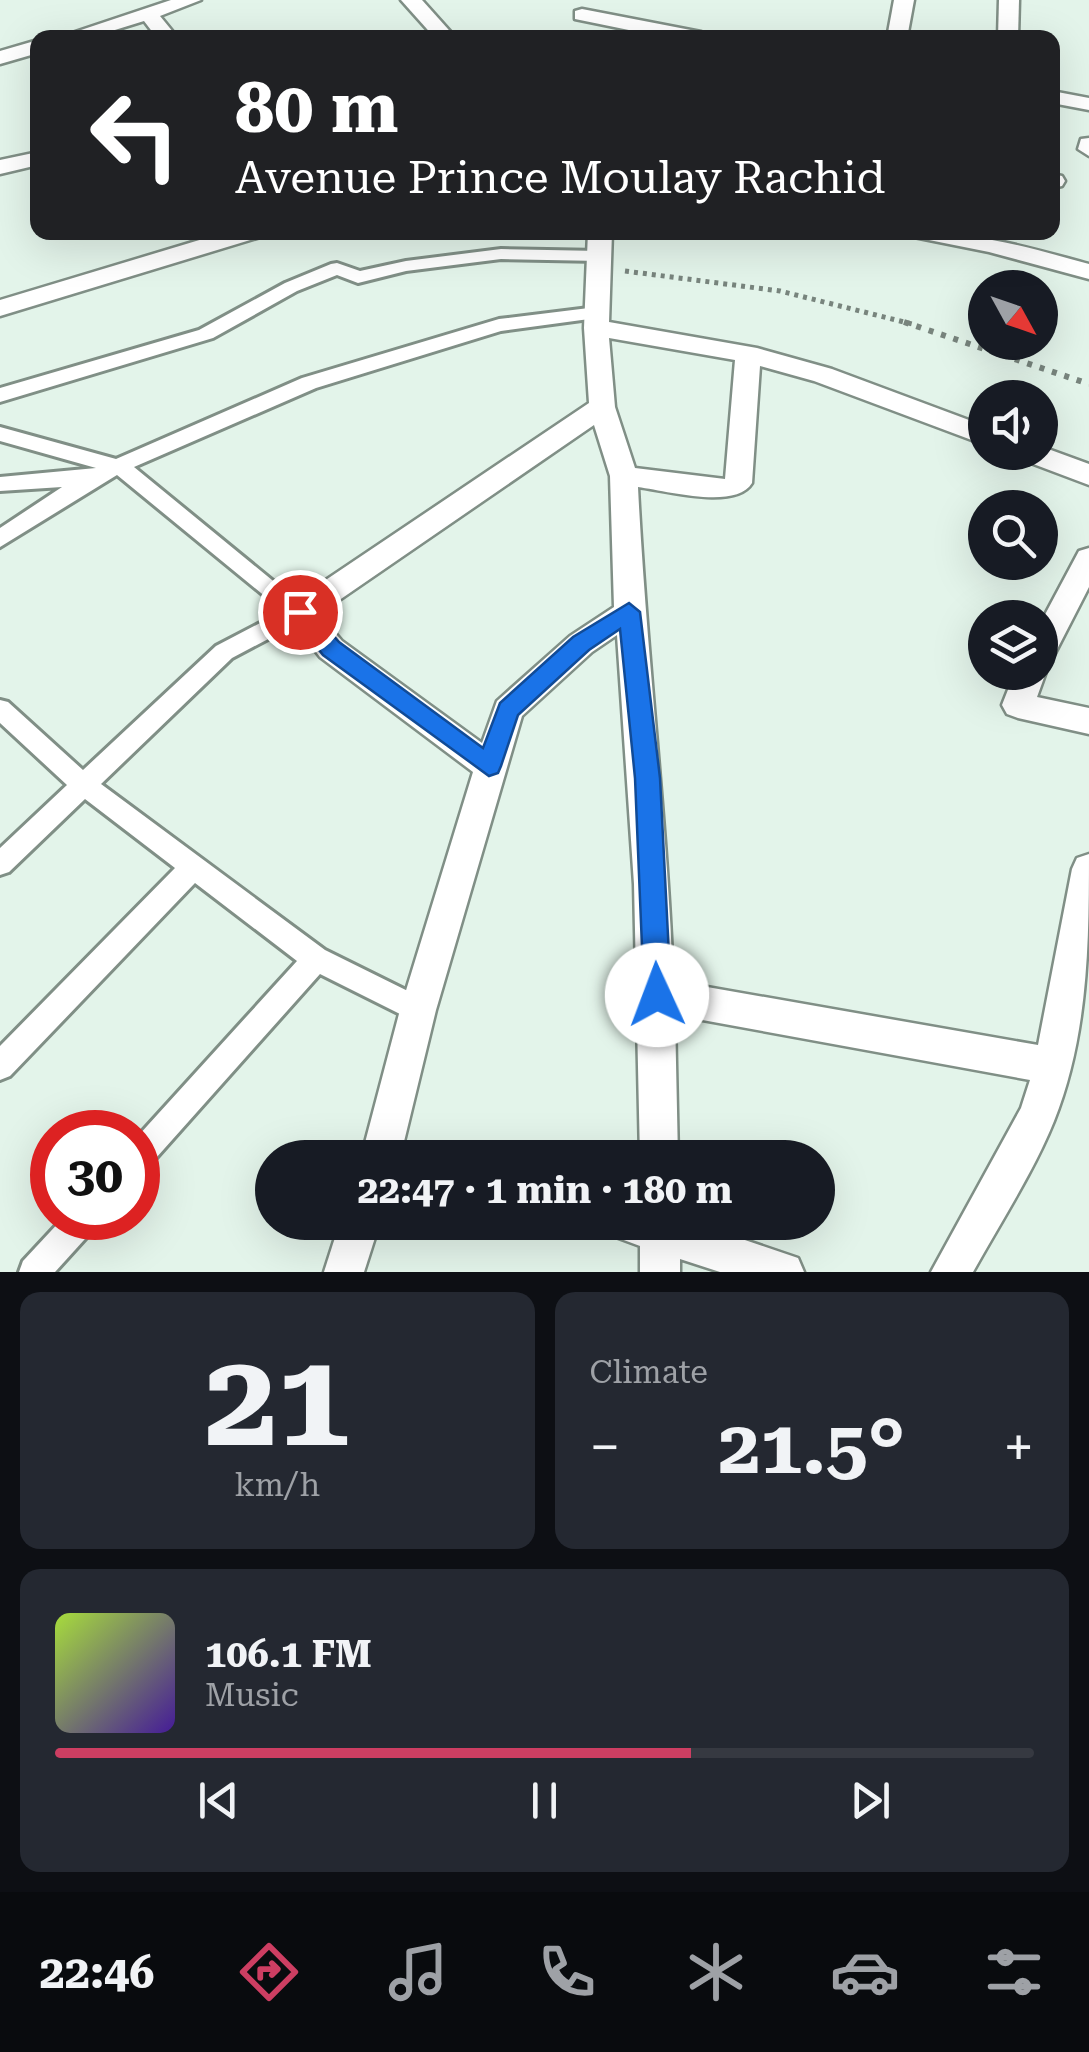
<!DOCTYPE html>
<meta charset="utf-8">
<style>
:root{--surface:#171b24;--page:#242831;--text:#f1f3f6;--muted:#9ea1a6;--line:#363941;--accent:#cd3e62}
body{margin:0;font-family:"Roboto Serif",serif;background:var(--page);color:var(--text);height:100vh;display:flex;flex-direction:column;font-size:38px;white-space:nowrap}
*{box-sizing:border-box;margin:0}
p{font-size:32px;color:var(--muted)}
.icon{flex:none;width:55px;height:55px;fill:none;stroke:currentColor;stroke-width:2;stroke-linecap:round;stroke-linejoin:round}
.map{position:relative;height:1272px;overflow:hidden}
.drawer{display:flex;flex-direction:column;gap:20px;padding:20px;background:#0d0f14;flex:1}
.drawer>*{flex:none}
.banner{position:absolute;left:30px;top:30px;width:1030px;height:210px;border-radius:20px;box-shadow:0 10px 40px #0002;background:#202124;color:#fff;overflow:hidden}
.needle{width:65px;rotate:130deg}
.tools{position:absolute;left:968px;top:270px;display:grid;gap:20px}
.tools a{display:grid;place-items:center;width:90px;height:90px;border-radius:50%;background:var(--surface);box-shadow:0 10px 40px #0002;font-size:50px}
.speed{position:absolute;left:30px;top:1110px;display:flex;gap:20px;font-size:50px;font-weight:700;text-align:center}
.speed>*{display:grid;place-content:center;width:130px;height:130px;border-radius:50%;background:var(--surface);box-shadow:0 10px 40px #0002;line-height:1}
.speed .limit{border:15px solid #d22;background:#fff;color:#111}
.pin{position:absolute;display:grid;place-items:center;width:85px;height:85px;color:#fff;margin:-42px;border:5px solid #fff;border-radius:50%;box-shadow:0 2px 10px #0007}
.me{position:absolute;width:110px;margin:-55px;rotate:358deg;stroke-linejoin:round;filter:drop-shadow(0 0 8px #0008)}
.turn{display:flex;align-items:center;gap:35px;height:210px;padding:0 40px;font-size:45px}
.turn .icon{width:130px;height:130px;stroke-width:2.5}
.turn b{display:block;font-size:70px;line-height:85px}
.big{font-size:75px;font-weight:700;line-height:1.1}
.drawer .tile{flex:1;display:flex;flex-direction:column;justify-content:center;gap:15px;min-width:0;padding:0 35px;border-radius:20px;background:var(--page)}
.drawer .dial{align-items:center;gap:0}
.dial b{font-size:130px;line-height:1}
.song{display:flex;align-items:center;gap:30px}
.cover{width:120px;height:120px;border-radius:15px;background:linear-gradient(135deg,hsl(80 70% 55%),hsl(260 70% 35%))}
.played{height:10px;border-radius:5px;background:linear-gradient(90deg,var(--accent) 65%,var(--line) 65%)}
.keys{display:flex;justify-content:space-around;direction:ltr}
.heat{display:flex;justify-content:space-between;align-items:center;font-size:55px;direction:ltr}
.drawer .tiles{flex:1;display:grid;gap:20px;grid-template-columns:1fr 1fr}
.tile:last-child{grid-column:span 2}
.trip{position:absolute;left:255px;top:1140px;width:580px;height:100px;border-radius:50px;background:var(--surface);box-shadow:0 10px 40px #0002;font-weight:700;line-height:100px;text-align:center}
.tab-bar{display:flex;height:160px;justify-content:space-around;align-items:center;background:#090b0e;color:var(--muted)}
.tab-bar .icon{width:70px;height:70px}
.tab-bar .on{color:var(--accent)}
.tab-bar b{font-size:45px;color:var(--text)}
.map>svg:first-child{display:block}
</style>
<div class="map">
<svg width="1089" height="1272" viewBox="0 0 1089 1272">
<rect width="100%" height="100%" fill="#e3f4ea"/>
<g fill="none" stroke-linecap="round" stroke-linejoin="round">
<g stroke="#808f86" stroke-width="6">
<g id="pedestrian">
<path d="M501,249L600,251L609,256L600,261L501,259L406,271L358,283L337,275L297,291L213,338L0,402V388L199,330L285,283L331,264L337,263L360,271L406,261Z"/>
<path d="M597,307L604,309V317L501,331L316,388L134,467L311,612L308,618L232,658L101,784L325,950L428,1001L432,1010L428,1019L418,1023L320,974L148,1167L138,1171V1136L297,961L195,883L10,1076L0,1080V1046L175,868L85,799L9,872L0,875V848L67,785L0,723V700L8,702L83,770L216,646L283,611L117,475L0,547V528L62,487L0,491V477L96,468L0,441V427L116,459L302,378L499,319Z"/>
<path d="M63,1218H98L94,1229L55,1272H19L23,1261Z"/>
</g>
</g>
<g stroke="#808f86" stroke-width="5">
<g id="minor">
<path d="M171,0H201L160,16L178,38H157L144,21L89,38H57Z"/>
<path d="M401,0H422L456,38H435Z"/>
<path d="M894,0H914L907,38H887Z"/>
<path d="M999,0H1019L1018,38H998Z"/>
<path d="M582,9L701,32L711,38H668L575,19V11Z"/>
<path d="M38,40V53L0,64V51Z"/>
<path d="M1052,91L1089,98V110L1052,103Z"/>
<path d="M1089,138V156L1078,149L1081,139Z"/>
<path d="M38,152V165L0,174V160Z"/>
<path d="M1052,174L1062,176L1065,181L1062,186L1052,188Z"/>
<path d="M226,232H263L260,237L0,316V300Z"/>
<path d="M588,232H612L609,322L757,348L832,369L985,426V445L814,381L760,366L752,483C736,510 667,491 638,487C646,652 667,816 673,981L1038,1045L1072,869L1077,858L1089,854C1089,944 1088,1036 1054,1121C1033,1173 1000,1223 973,1272H931L1021,1108L1030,1080L675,1015L678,1158H640L634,884L617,635L592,652L522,716L436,1010L400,1158H361L400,1010L473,772L320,657L285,612L290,604L589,403L584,328ZM609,338L735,360L725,479L635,468L615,407ZM594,425L610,476L614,607L570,636L497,701L482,743L342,641L319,614Z"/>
<path d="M911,232C976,232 1027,247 1089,264V279L989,252L914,237Z"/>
<path d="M1040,446L1089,464V485L1020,459L1017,452H1040Z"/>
<path d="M1089,548V587L1051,661L1042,664L1046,672L1037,697L1089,708V734L1018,718L1007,714L1002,705L1015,672H1040V624L1079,551Z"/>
<path d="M340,1222H380L364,1272H324Z"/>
<path d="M607,1222H692L798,1258L804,1272H720L680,1259V1272H640V1246L613,1236Z"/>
</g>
</g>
<path stroke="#78847d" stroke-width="5" stroke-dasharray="4 5" stroke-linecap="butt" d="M625,271L780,291L912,324"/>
<path stroke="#78847d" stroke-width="6" stroke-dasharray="5 8" stroke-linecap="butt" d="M904,322L1089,384"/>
<use href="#pedestrian" fill="#fff" fill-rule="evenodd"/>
<use href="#minor" fill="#fff" fill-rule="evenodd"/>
</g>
<path fill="#1a73e8" stroke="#114b97" stroke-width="2.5" d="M629,603L640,612L660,778L671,995L667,1004L657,1008L648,1004L644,995L635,778L620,629L589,650L518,715L501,766L498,773L489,776L323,655L289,612L292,606H308L339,642L483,748L500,703L573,637Z"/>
</svg>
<div class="tools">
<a><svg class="needle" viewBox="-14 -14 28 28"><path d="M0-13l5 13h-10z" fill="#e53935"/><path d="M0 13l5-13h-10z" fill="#9ea1a6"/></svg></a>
<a><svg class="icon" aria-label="sound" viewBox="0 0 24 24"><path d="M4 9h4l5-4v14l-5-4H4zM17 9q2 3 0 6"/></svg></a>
<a><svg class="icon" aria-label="search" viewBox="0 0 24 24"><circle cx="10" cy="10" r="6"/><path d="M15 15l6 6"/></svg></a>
<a><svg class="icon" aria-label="layers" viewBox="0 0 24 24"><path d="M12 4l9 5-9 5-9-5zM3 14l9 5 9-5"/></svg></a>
</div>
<div class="speed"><div class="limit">30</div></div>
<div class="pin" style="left:300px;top:612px;background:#d93025"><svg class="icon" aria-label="arrive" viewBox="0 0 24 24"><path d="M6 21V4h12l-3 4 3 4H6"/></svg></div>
<svg class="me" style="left:657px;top:995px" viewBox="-20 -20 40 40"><circle r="19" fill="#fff"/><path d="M0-13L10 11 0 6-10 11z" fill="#1a73e8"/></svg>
<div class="trip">22:47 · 1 min · 180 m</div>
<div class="banner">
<div class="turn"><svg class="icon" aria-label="left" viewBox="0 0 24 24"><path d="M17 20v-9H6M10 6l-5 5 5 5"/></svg><div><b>80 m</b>Avenue Prince Moulay Rachid</div></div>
</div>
</div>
<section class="drawer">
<div class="tiles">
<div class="tile dial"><b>21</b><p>km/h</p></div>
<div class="tile"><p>Climate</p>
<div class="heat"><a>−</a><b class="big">21.5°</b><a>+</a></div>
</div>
<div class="tile">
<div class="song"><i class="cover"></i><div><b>106.1 FM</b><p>Music</p></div></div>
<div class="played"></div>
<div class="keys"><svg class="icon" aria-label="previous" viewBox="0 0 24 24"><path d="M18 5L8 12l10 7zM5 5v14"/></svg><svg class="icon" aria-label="pause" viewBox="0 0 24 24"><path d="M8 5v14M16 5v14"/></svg><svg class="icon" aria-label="next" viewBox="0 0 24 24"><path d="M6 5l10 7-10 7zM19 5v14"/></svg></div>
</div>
</div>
</section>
<nav class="tab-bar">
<b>22:46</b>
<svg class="icon on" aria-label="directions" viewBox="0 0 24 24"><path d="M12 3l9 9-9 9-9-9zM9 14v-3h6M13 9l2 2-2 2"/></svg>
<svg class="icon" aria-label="music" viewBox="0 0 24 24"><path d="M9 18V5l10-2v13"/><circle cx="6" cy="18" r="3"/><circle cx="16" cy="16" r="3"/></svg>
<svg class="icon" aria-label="phone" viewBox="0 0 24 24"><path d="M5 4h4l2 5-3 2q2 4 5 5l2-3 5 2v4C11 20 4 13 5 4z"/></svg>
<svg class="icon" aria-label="climate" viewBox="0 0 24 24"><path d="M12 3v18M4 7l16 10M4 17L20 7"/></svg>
<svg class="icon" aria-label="car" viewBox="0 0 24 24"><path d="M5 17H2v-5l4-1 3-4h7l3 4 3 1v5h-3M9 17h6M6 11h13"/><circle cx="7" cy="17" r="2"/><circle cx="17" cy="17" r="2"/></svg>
<svg class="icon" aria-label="filters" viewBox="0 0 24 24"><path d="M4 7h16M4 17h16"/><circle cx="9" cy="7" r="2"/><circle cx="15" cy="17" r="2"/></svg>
</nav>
